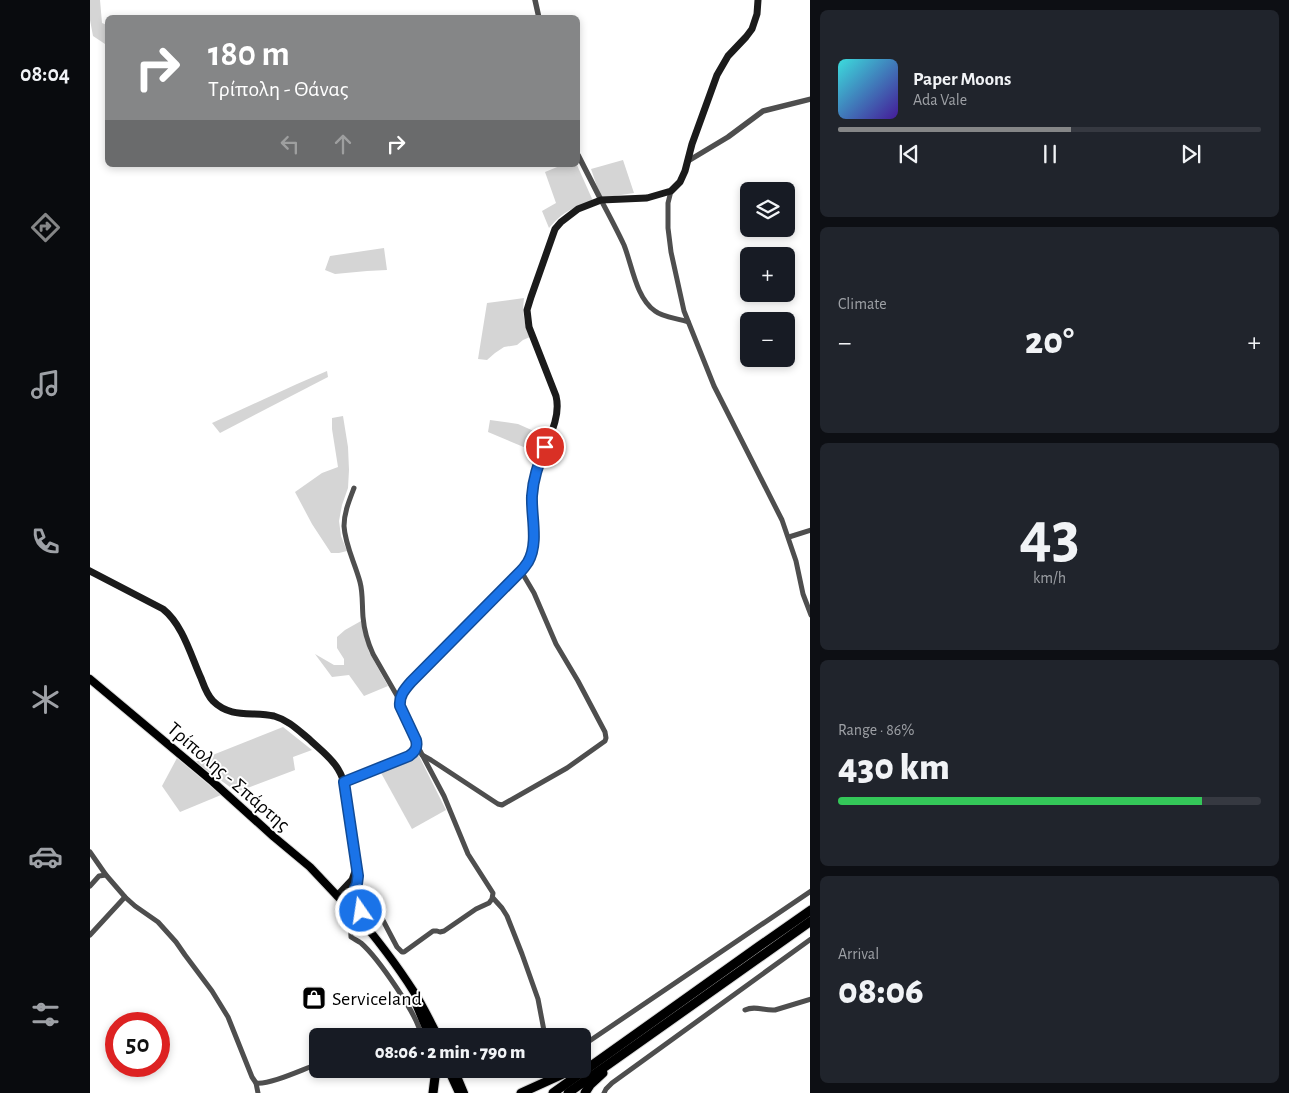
<!DOCTYPE html>
<meta charset="utf-8">
<style>
:root{--surface:#171b24;--page:#20242c;--text:#f1f3f6;--muted:#9ea1a6;--line:#363941;--accent:#858687}
body{margin:0;font-family:"Alegreya Sans",sans-serif;background:var(--page);color:var(--text);height:100vh;display:flex;flex-direction:column;font-size:19px;white-space:nowrap}
*{box-sizing:border-box;margin:0}
p{font-size:16px;color:var(--muted)}
.icon{flex:none;width:28px;height:28px;fill:none;stroke:currentColor;stroke-width:2;stroke-linecap:round;stroke-linejoin:round}
.map{position:relative;flex:1;overflow:hidden}
.sheet{display:flex;flex-direction:column;gap:10px;padding:10px;background:#0d0f14;width:479px}
.sheet>*{flex:none}
.guide{position:absolute;left:15px;top:15px;width:475px;height:152px;border-radius:8px;box-shadow:0 2px 8px #0003;background:#858687;color:#fff;overflow:hidden}
.buttons{position:absolute;left:650px;top:182px;display:grid;gap:10px}
.buttons a{display:grid;place-items:center;width:55px;height:55px;border-radius:8px;background:var(--surface);box-shadow:0 2px 8px #0003;font-size:25px}
.speed{position:absolute;left:15px;top:1012px;display:flex;gap:10px;font-size:25px;font-weight:700;text-align:center}
.speed>*{display:grid;place-content:center;width:65px;height:65px;border-radius:50%;background:var(--surface);box-shadow:0 2px 8px #0003;line-height:1}
.speed .limit{border:8px solid #d22;background:#fff;color:#111}
.pin{position:absolute;display:grid;place-items:center;width:42px;height:42px;color:#fff;margin:-21px;border:2px solid #fff;border-radius:50%;box-shadow:0 1px 5px #0007}
.me{position:absolute;width:55px;margin:-28px;rotate:347deg;stroke-linejoin:round;filter:drop-shadow(0 0 4px #0008)}
.turn{display:flex;align-items:center;gap:18px;height:105px;padding:0 20px;font-size:22px}
.turn .icon{width:65px;height:65px;stroke-width:2.5}
.turn b{display:block;font-size:35px;line-height:42px}
.lanes{display:flex;align-items:center;height:48px;padding:0 20px;background:#0003;justify-content:center;gap:25px;direction:ltr}
.lanes .off{opacity:.35}
.big{font-size:38px;font-weight:800;line-height:1.1}
.sheet .tile{flex:1;display:flex;flex-direction:column;justify-content:center;gap:8px;min-width:0;padding:0 18px;border-radius:8px;background:var(--page)}
.sheet .dial{align-items:center;gap:0}
.dial b{font-size:65px;line-height:1}
.song{display:flex;align-items:center;gap:15px}
.cover{width:60px;height:60px;border-radius:8px;background:linear-gradient(135deg,hsl(180 70% 55%),hsl(260 70% 35%))}
.played{height:5px;border-radius:2px;background:linear-gradient(90deg,var(--accent) 55%,var(--line) 55%)}
.keys{display:flex;justify-content:space-around;direction:ltr}
.heat{display:flex;justify-content:space-between;align-items:center;font-size:28px;direction:ltr}
.charge{height:8px;border-radius:4px;background:linear-gradient(90deg,#34c759 86%,var(--line) 0)}
.trip{position:absolute;left:219px;top:1028px;width:282px;height:50px;border-radius:8px;background:var(--surface);box-shadow:0 2px 8px #0003;font-weight:800;line-height:50px;text-align:center}
main{display:flex;flex:1;min-height:0}
.tab-bar{display:flex;flex-direction:column;width:90px;justify-content:space-around;align-items:center;background:#090b0e;color:var(--muted)}
.tab-bar .icon{width:35px;height:35px}
.tab-bar .current{color:var(--accent)}
.tab-bar b{font-size:22px;color:var(--text)}
.map>svg:first-child{display:block}
</style>
<main>
<nav class="tab-bar">
<b>08:04</b>
<svg class="icon current" aria-label="directions" viewBox="0 0 24 24"><path d="M12 3l9 9-9 9-9-9zM9 14v-3h6M13 9l2 2-2 2"/></svg>
<svg class="icon" aria-label="music" viewBox="0 0 24 24"><path d="M9 18V5l10-2v13"/><circle cx="6" cy="18" r="3"/><circle cx="16" cy="16" r="3"/></svg>
<svg class="icon" aria-label="phone" viewBox="0 0 24 24"><path d="M5 4h4l2 5-3 2q2 4 5 5l2-3 5 2v4C11 20 4 13 5 4z"/></svg>
<svg class="icon" aria-label="climate" viewBox="0 0 24 24"><path d="M12 3v18M4 7l16 10M4 17L20 7"/></svg>
<svg class="icon" aria-label="car" viewBox="0 0 24 24"><path d="M5 17H2v-5l4-1 3-4h7l3 4 3 1v5h-3M9 17h6M6 11h13"/><circle cx="7" cy="17" r="2"/><circle cx="17" cy="17" r="2"/></svg>
<svg class="icon" aria-label="filters" viewBox="0 0 24 24"><path d="M4 7h16M4 17h16"/><circle cx="9" cy="7" r="2"/><circle cx="15" cy="17" r="2"/></svg>
</nav>
<div class="map">
<svg width="721" height="1093" viewBox="0 0 721 1093">
<rect width="100%" height="100%" fill="#fff"/>
<g fill="#d5d5d5">
<path d="M0,0H10L12,23L17,25V44H15L3,36L0,20Z"/>
<path d="M533,160L544,193L511,198L501,169Z"/>
<path d="M472,165H487L503,201C482,208 474,211 459,228L452,211L466,203L455,172Z"/>
<path d="M294,248L297,270L277,271L245,274L235,270L240,256Z"/>
<path d="M434,298C432,314 434,322 440,337L433,340L427,345L414,347L405,353L397,360L388,359L397,303Z"/>
<path d="M237,371L238,377L130,433L122,423L207,384Z"/>
<path d="M253,416L258,447L259,470L258,488L252,505L249,521L251,536L257,551L249,553H241L222,524L205,492L232,473L248,467L242,429V418Z"/>
<path d="M400,420L428,424L446,432L436,448L398,432Z"/>
<path d="M271,621L279,652L298,686L274,696L259,675L242,677L225,654L244,665H254V659L247,648V637L255,630Z"/>
<path d="M193,727L222,750L203,757L205,770L147,792L105,762Z"/>
<path d="M328,754L356,810L322,829L290,771Z"/>
<path d="M87,758L131,795L90,812L72,786Z"/>
</g>
<g fill="none" stroke-linecap="round" stroke-linejoin="round">
<g stroke="#dbdbdb" stroke-width="10">
<g id="primary">
<path d="M0,679L123,782L184,837L220,867L253,902L260,907C283,934 305,962 324,992C333,1006 340,1021 348,1036"/>
<path d="M358,1069L369,1093"/>
<path d="M364,1069L374,1093"/>
</g>
</g>
<g stroke="#dbdbdb" stroke-width="11">
<g id="motorway">
<path d="M327,1005L340,1036"/>
<path d="M343,1093L346,1069"/>
<path d="M431,1093L484,1069"/>
<path d="M463,1093L668,947L721,910"/>
<path d="M478,1093L721,921"/>
<path d="M495,1093L500,1085L513,1073"/>
</g>
</g>
<g stroke="#4e4e4e" stroke-width="5">
<path d="M581,191L578,203V228L581,252L594,311L624,386L692,520L706,561L713,594L721,615"/>
<path d="M511,200C519,215 527,230 534,245C542,265 546,298 565,311C574,318 588,318 598,322"/>
<path d="M264,488C259,501 254,513 254,526C255,545 265,563 270,582C273,593 272,605 273,617C274,629 278,643 283,654L310,701"/>
<path d="M699,537L721,530"/>
<path d="M332,755L341,760L408,804L412,805L477,768L515,741L516,738L515,732L488,681L466,644L444,593L431,571"/>
<path d="M0,852L16,875L35,897L45,906L68,922L86,942L95,955L122,991L138,1017L162,1077L166,1083L168,1093"/>
<path d="M0,886L9,876L16,875"/>
<path d="M403,898L412,908L417,916L432,954L448,999L455,1036"/>
<path d="M270,906L281,905L287,909L307,947L312,952H314L343,931H347L350,932L354,931L386,909L399,903L402,899L403,893L378,854L354,796L327,745"/>
<path d="M257,910L260,918L261,937C264,939 268,941 271,943C287,957 329,1016 331,1036"/>
<path d="M261,929L266,926H270"/>
<path d="M0,935L35,897"/>
<path d="M655,1010C665,1005 674,1011 685,1010L721,999"/>
<path d="M492,1046L721,891"/>
<path d="M166,1083C180,1085 213,1069 228,1064"/>
<path d="M514,1093L516,1089L522,1083L721,939"/>
</g>
<g stroke="#4e4e4e" stroke-width="5.5">
<path d="M445,0L449,18"/>
<path d="M488,155L511,200"/>
<path d="M598,161L638,137L673,111L721,99"/>
</g>
<g stroke="#1b1b1b" stroke-width="7">
<path d="M0,571L73,609C93,625 101,656 111,678C114,686 117,695 123,701C141,719 163,711 184,716C198,720 208,730 219,739C228,748 241,757 248,769C259,787 259,810 262,831C264,846 267,861 268,876C268,887 261,895 253,902"/>
<path d="M254,782L319,756C326,752 328,748 326,740L310,706V701L314,690L351,651L431,571C435,566 439,561 441,555C448,531 439,505 443,481C448,453 473,424 466,396L439,327L437,310L441,297L465,229L471,222L488,209L511,200L557,198L581,191L590,182L595,171L602,144L627,75L638,56L656,37L662,29L667,14L668,0"/>
<path d="M265,888L268,893L275,925"/>
<path d="M247,896L262,880L266,868"/>
</g>
<use href="#primary" stroke="#000" stroke-width="8"/>
<use href="#motorway" stroke="#000" stroke-width="9"/>
</g>
<g fill="none" stroke-linecap="round" stroke-linejoin="round">
<g stroke="#114b97" stroke-width="12">
<path id="route" d="M271,911L268,893L265,888L267,884L268,876L254,782L319,756C325,752 328,748 326,740L310,706C309,696 314,690 321,682L431,571C434,568 436,565 438,562C449,543 441,516 442,496C443,478 449,463 455,447"/>
</g>
<use href="#route" stroke="#1a73e8" stroke-width="9"/>
</g>
<defs>
<g id="shop-square" transform="scale(1.25)"><rect x="-9" y="-9" width="18" height="18" rx="4" fill="#000" stroke="#fff"/><path d="M-5-2.5h2.3a2.7 3.5 0 0 1 5.4 0H5L5.5 6h-11ZM-1.5-2.5h3a1.5 2.3 0 0 0-3 0Z" fill="#fff"/></g>
</defs>
<g fill-rule="evenodd">
<use href="#shop-square" x="224" y="998"/>
</g>
<g text-anchor="middle" stroke-width="4" stroke-linejoin="round" paint-order="stroke">
<g font-size="20" fill="#000" stroke="#fff">
<text transform="translate(139 776) rotate(41)" y="7">Τρίπολης - Σπάρτης</text>
</g>
<g font-size="20" fill="#000" stroke="#fff" text-anchor="start">
<text x="242" y="1005">Serviceland</text>
</g>
</g>
</svg>
<div class="buttons">
<a><svg class="icon" aria-label="layers" viewBox="0 0 24 24"><path d="M12 4l9 5-9 5-9-5zM3 14l9 5 9-5"/></svg></a>
<a>+</a>
<a>−</a>
</div>
<div class="speed"><div class="limit">50</div></div>
<div class="pin" style="left:455px;top:447px;background:#d93025"><svg class="icon" aria-label="arrive" viewBox="0 0 24 24"><path d="M6 21V4h12l-3 4 3 4H6"/></svg></div>
<svg class="me" style="left:271px;top:911px" viewBox="-20 -20 40 40"><circle r="17" fill="#1a73e8" stroke="#fff" stroke-width="3"/><path d="M0-11L8 9 0 5-8 9z" fill="#fff"/></svg>
<div class="trip">08:06 · 2 min · 790 m</div>
<div class="guide">
<div class="turn"><svg class="icon" aria-label="right" viewBox="0 0 24 24"><path d="M7 20v-9h11M14 6l5 5-5 5"/></svg><div><b>180 m</b>Τρίπολη - Θάνας</div></div>
<div class="lanes"><svg class="icon off" aria-label="left" viewBox="0 0 24 24"><path d="M17 20v-9H6M10 6l-5 5 5 5"/></svg><svg class="icon off" aria-label="ahead" viewBox="0 0 24 24"><path d="M12 20V5M6 11l6-6 6 6"/></svg><svg class="icon" aria-label="right" viewBox="0 0 24 24"><path d="M7 20v-9h11M14 6l5 5-5 5"/></svg></div>
</div>
</div>
<section class="sheet">
<div class="tile">
<div class="song"><i class="cover"></i><div><b>Paper Moons</b><p>Ada Vale</p></div></div>
<div class="played"></div>
<div class="keys"><svg class="icon" aria-label="previous" viewBox="0 0 24 24"><path d="M18 5L8 12l10 7zM5 5v14"/></svg><svg class="icon" aria-label="pause" viewBox="0 0 24 24"><path d="M8 5v14M16 5v14"/></svg><svg class="icon" aria-label="next" viewBox="0 0 24 24"><path d="M6 5l10 7-10 7zM19 5v14"/></svg></div>
</div>
<div class="tile"><p>Climate</p>
<div class="heat"><a>−</a><b class="big">20°</b><a>+</a></div>
</div>
<div class="tile dial"><b>43</b><p>km/h</p></div>
<div class="tile"><p>Range · 86%</p><b class="big">430 km</b><div class="charge"></div></div>
<div class="tile"><p>Arrival</p><b class="big">08:06</b></div>
</section>
</main>
